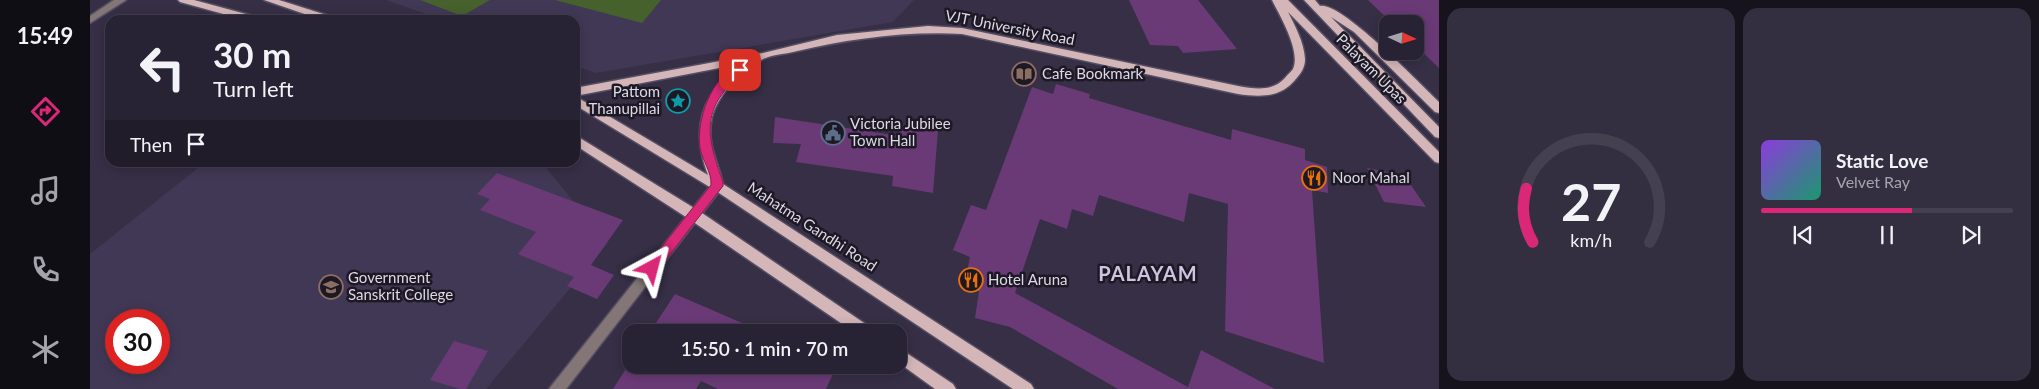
<!DOCTYPE html>
<meta charset="utf-8">
<style>
:root{--surface:#282334;--page:#342f40;--text:#f1f3f6;--muted:#a5a4ac;--line:#44404f;--accent:#db2777}
body{margin:0;font-family:Lato,sans-serif;background:var(--page);color:var(--text);height:100vh;display:flex;flex-direction:column;font-size:19px;white-space:nowrap}
*{box-sizing:border-box;margin:0}
p{font-size:16px;color:var(--muted)}
.icon{flex:none;width:28px;height:28px;fill:none;stroke:currentColor;stroke-width:2;stroke-linecap:round;stroke-linejoin:round}
.map{position:relative;flex:1;overflow:hidden}
.side{display:flex;flex-direction:column;gap:8px;padding:8px;background:#16131d;width:600px}
.side>*{flex:none}
.guide{position:absolute;left:15px;top:15px;width:475px;height:152px;border-radius:15px;box-shadow:0 2px 12px #0003,0 0 0 1px var(--line);background:#282334;color:var(--text);overflow:hidden}
.needle{width:32px;rotate:94deg}
.controls{position:absolute;left:1289px;top:15px;display:grid;gap:10px}
.controls a{display:grid;place-items:center;width:45px;height:45px;border-radius:10px;background:var(--surface);box-shadow:0 2px 12px #0003,0 0 0 1px var(--line);font-size:25px}
.speed{position:absolute;left:15px;top:309px;display:flex;gap:10px;font-size:25px;font-weight:700;text-align:center}
.speed>*{display:grid;place-content:center;width:65px;height:65px;border-radius:50%;background:var(--surface);box-shadow:0 2px 12px #0003,0 0 0 1px var(--line);line-height:1}
.speed .limit{border:8px solid #d22;background:#fff;color:#111}
.pin{position:absolute;display:grid;place-items:center;width:42px;height:42px;color:#fff;margin:-21px;border-radius:10px;box-shadow:0 2px 8px #0006}
.me{position:absolute;width:55px;margin:-28px;rotate:38deg;stroke-linejoin:round;filter:drop-shadow(0 0 4px #0008)}
.turn{display:flex;align-items:center;gap:18px;height:105px;padding:0 25px;font-size:22px}
.turn .icon{width:65px;height:65px;stroke-width:2.5}
.turn b{display:block;font-size:35px;line-height:42px}
.then{display:flex;align-items:center;height:48px;padding:0 25px;background:#0003;gap:10px;font-size:19px}
.side .widget{flex:1;display:flex;flex-direction:column;justify-content:center;gap:8px;min-width:0;padding:0 18px;border-radius:15px;background:var(--page)}
.side .dial{align-items:center;gap:0}
.dial svg{height:130px;overflow:visible;fill:none;stroke:var(--line);stroke-width:7;stroke-linecap:round;text-anchor:middle}
.dial text{fill:var(--text);stroke:none}
.song{display:flex;align-items:center;gap:15px}
.cover{width:60px;height:60px;border-radius:8px;background:linear-gradient(135deg,hsl(270 70% 55%),hsl(160 70% 35%))}
.played{height:5px;border-radius:2px;background:linear-gradient(90deg,var(--accent) 60%,var(--line) 60%)}
.keys{display:flex;justify-content:space-around;direction:ltr}
.side .tiles{flex:1;display:grid;gap:8px;grid-template-columns:repeat(2,1fr)}
.trip{position:absolute;left:532px;top:324px;width:285px;height:50px;border-radius:15px;background:var(--surface);box-shadow:0 2px 12px #0003,0 0 0 1px var(--line);font-weight:600;line-height:50px;text-align:center}
main{display:flex;flex:1;min-height:0}
.tab-bar{display:flex;flex-direction:column;width:90px;justify-content:space-around;align-items:center;background:#100e15;color:var(--muted)}
.tab-bar .icon{width:35px;height:35px}
.tab-bar .selected{color:var(--accent)}
.tab-bar b{font-size:22px;color:var(--text)}
.map>svg:first-child{display:block}
</style>
<main>
<nav class="tab-bar">
<b>15:49</b>
<svg class="icon selected" aria-label="directions" viewBox="0 0 24 24"><path d="M12 3l9 9-9 9-9-9zM9 14v-3h6M13 9l2 2-2 2"/></svg>
<svg class="icon" aria-label="music" viewBox="0 0 24 24"><path d="M9 18V5l10-2v13"/><circle cx="6" cy="18" r="3"/><circle cx="16" cy="16" r="3"/></svg>
<svg class="icon" aria-label="phone" viewBox="0 0 24 24"><path d="M5 4h4l2 5-3 2q2 4 5 5l2-3 5 2v4C11 20 4 13 5 4z"/></svg>
<svg class="icon" aria-label="climate" viewBox="0 0 24 24"><path d="M12 3v18M4 7l16 10M4 17L20 7"/></svg>
</nav>
<div class="map">
<svg width="1349" height="389" viewBox="0 0 1349 389">
<rect width="100%" height="100%" fill="#362f46"/>
<g fill="#413855" fill-rule="evenodd">
<path d="M296,0H824L803,22L506,73L485,66V20H353Z"/>
<path d="M114,163H452L518,243L396,389H0V254ZM26,320H69V362H26Z"/>
</g>
<g fill="#47612d">
<path d="M330,0H400L372,16Z"/>
<path d="M465,0H571L552,23Z"/>
</g>
<g fill="#6a3a76">
<path d="M1039,0H1108L1147,49L1093,53L1088,46L1060,45Z"/>
<path d="M1278,0H1349V68L1325,45V24H1303Z"/>
<path d="M966,84L1000,94L999,98L1141,140L1142,129L1215,149V160L1237,167L1238,193L1222,190L1234,363L1135,331L1138,204L1099,193L1094,222L1009,195L1003,216L982,209L977,229L950,219L925,293L1098,387L1111,350L1185,389H1028L920,327L885,318L889,291L874,287L880,257L863,250L881,205L896,210L942,87L963,94Z"/>
<path d="M685,117L809,136L810,125L848,130L843,193L802,186L803,176L706,162L711,144L683,143Z"/>
<path d="M1277,168L1314,175L1336,207L1294,202Z"/>
<path d="M407,173L533,220L501,265L524,275L507,299L477,286L484,277L428,254L446,232L390,210L400,199L387,194Z"/>
<path d="M585,294L673,332H560Z"/>
<path d="M364,341L398,351L376,389H370L340,380Z"/>
<path d="M541,361V365H747L736,389H628L611,381L606,389H523Z"/>
</g>
<g fill="none" stroke-linecap="round" stroke-linejoin="round">
<g stroke="#544e63" stroke-width="3">
<g id="minor">
<path d="M24,0H36L0,23V16Z"/>
<path d="M627,181L631,183L633,186L631,189L476,389H459L623,183Z"/>
</g>
</g>
<g stroke="#544e63" stroke-width="3">
<g id="major">
<path d="M88,0H104L171,18L172,20H155L90,2Z"/>
<path d="M174,0H189L246,18L247,20H232Z"/>
<path d="M1182,0H1198L1349,152V163L1345,162L1198,12C1205,26 1214,42 1215,59C1215,68 1211,73 1205,80C1190,98 1170,97 1148,94L872,34C815,31 758,39 703,52C694,54 681,55 673,59C652,72 629,92 622,117C616,145 628,160 633,184L941,384L944,389H923L623,189L485,105V96L618,175C600,128 612,90 655,63L485,96V88L673,53L747,35L838,26L872,28L1148,86C1165,89 1182,92 1195,78C1197,75 1201,72 1203,69C1211,51 1190,16 1182,0Z"/>
<path d="M1214,0H1225L1230,6C1251,1 1332,86 1349,102V113L1345,112L1264,32L1241,17L1349,127V138L1345,137Z"/>
<path d="M485,135L609,211L780,327L782,332H764L599,219L485,145Z"/>
<path d="M809,348L863,384L866,389H845L809,363Z"/>
</g>
</g>
<use href="#minor" fill="#847676" fill-rule="evenodd"/>
<use href="#major" fill="#d4b6b8" fill-rule="evenodd"/>
</g>
<path fill="#db2777" stroke="#8e194d" d="M650,66L654,67V72C611,107 615,133 633,182V186L567,271H558L556,268L558,264L621,185C622,172 612,160 610,148C606,121 621,75 650,66Z"/>
<defs>
<g id="library-ring" transform="scale(1.25)"><circle r="9.5" fill="#1d1924" stroke="#8d6e63" stroke-width="1.5"/><path d="M-6-4Q-3-5.5-.7-3.5V5Q-3 3-6 4ZM6-4Q3-5.5 .7-3.5V5Q3 3 6 4Z" fill="#8d6e63"/></g>
<g id="sight-ring" transform="scale(1.25)"><circle r="9.5" fill="#1d1924" stroke="#0f9aa8" stroke-width="1.5"/><path d="M0-6L1.8-2.2L6-1.7L2.9 1.2L3.7 5.4L0 3.3L-3.7 5.4L-2.9 1.2L-6-1.7L-1.8-2.2Z" fill="#0f9aa8"/></g>
<g id="civic-ring" transform="scale(1.25)"><circle r="9.5" fill="#1d1924" stroke="#5c6f8a" stroke-width="1.5"/><path d="M-.6-6.5H3V-4.5H.6V-3L4-1V1h2V6H-6V1h2V-1L-.6-3ZM-1.2 2.5V6h2.4V2.5Z" fill="#5c6f8a"/></g>
<g id="restaurant-ring" transform="scale(1.25)"><circle r="9.5" fill="#1d1924" stroke="#e8710a" stroke-width="1.5"/><path d="M-5-6h1v4h1v-4h1v4h1v-4h1v5L-1.5 .5V6h-2V.5L-5-1ZM5-6V6H3V1.5H1.5Q1.5-4 5-6Z" fill="#e8710a"/></g>
<g id="university-ring" transform="scale(1.25)"><circle r="9.5" fill="#1d1924" stroke="#8d6e63" stroke-width="1.5"/><path d="M0-5L7-2L0 1L-7-2ZM-4 1L0 2.5L4 1V4Q0 6-4 4Z" fill="#8d6e63"/></g>
</defs>
<g fill-rule="evenodd">
<use href="#library-ring" x="934" y="74"/>
<use href="#sight-ring" x="588" y="101"/>
<use href="#civic-ring" x="743" y="133"/>
<use href="#restaurant-ring" x="1224" y="178"/>
<use href="#restaurant-ring" x="881" y="280"/>
<use href="#university-ring" x="241" y="287"/>
</g>
<g text-anchor="middle" stroke-width="5" stroke-linejoin="round" paint-order="stroke">
<g font-size="15" fill="#ddd9e8" stroke="#1d1924">
<text transform="translate(920 28) rotate(11)" y="5">VJT University Road</text>
<text transform="translate(1281 69) rotate(45)" y="5">Palayam Upas</text>
<text transform="translate(722 227) rotate(33)" y="5">Mahatma Gandhi Road</text>
</g>
<g font-size="15" fill="#ddd9e8" stroke="#1d1924" text-anchor="start">
<text x="952" y="79">Cafe Bookmark</text>
<text x="570" y="97" text-anchor="end">Pattom<tspan x="570" dy="17">Thanupillai</tspan></text>
<text x="760" y="129">Victoria Jubilee<tspan x="760" dy="17">Town Hall</tspan></text>
<text x="1242" y="183">Noor Mahal</text>
<text x="258" y="283">Government<tspan x="258" dy="17">Sanskrit College</tspan></text>
<text x="898" y="285">Hotel Aruna</text>
</g>
<g font-size="20" font-weight="bold" letter-spacing="1" fill="#ccc4e1" stroke="#1d1924">
<text x="1058" y="281">PALAYAM</text>
</g>
</g>
</svg>
<div class="controls">
<a><svg class="needle" viewBox="-14 -14 28 28"><path d="M0-13l5 13h-10z" fill="#e53935"/><path d="M0 13l5-13h-10z" fill="#a5a4ac"/></svg></a>
</div>
<div class="speed"><div class="limit">30</div></div>
<div class="pin" style="left:650px;top:70px;background:#d93025"><svg class="icon" aria-label="arrive" viewBox="0 0 24 24"><path d="M6 21V4h12l-3 4 3 4H6"/></svg></div>
<svg class="me" style="left:562px;top:268px" viewBox="-20 -20 40 40"><path d="M0-17L14 15 0 8-14 15z" fill="#db2777" stroke="#fff" stroke-width="4"/></svg>
<div class="trip">15:50 · 1 min · 70 m</div>
<div class="guide">
<div class="turn"><svg class="icon" aria-label="left" viewBox="0 0 24 24"><path d="M17 20v-9H6M10 6l-5 5 5 5"/></svg><div><b>30 m</b>Turn left</div></div>
<div class="then">Then<svg class="icon" aria-label="arrive" viewBox="0 0 24 24"><path d="M6 21V4h12l-3 4 3 4H6"/></svg></div>
</div>
</div>
<section class="side">
<div class="tiles">
<div class="widget dial"><svg viewBox="0 0 100 80">
<path d="M14 69A42 42 0 1 1 86 69"/>
<path d="M14 69A42 42 0 0 1 10 36" stroke="#db2777"/>
<text x="50" y="56" font-size="32" font-weight="700">27</text>
<text x="50" y="72" font-size="11">km/h</text>
</svg></div>
<div class="widget">
<div class="song"><i class="cover"></i><div><b>Static Love</b><p>Velvet Ray</p></div></div>
<div class="played"></div>
<div class="keys"><svg class="icon" aria-label="previous" viewBox="0 0 24 24"><path d="M18 5L8 12l10 7zM5 5v14"/></svg><svg class="icon" aria-label="pause" viewBox="0 0 24 24"><path d="M8 5v14M16 5v14"/></svg><svg class="icon" aria-label="next" viewBox="0 0 24 24"><path d="M6 5l10 7-10 7zM19 5v14"/></svg></div>
</div>
</div>
</section>
</main>
